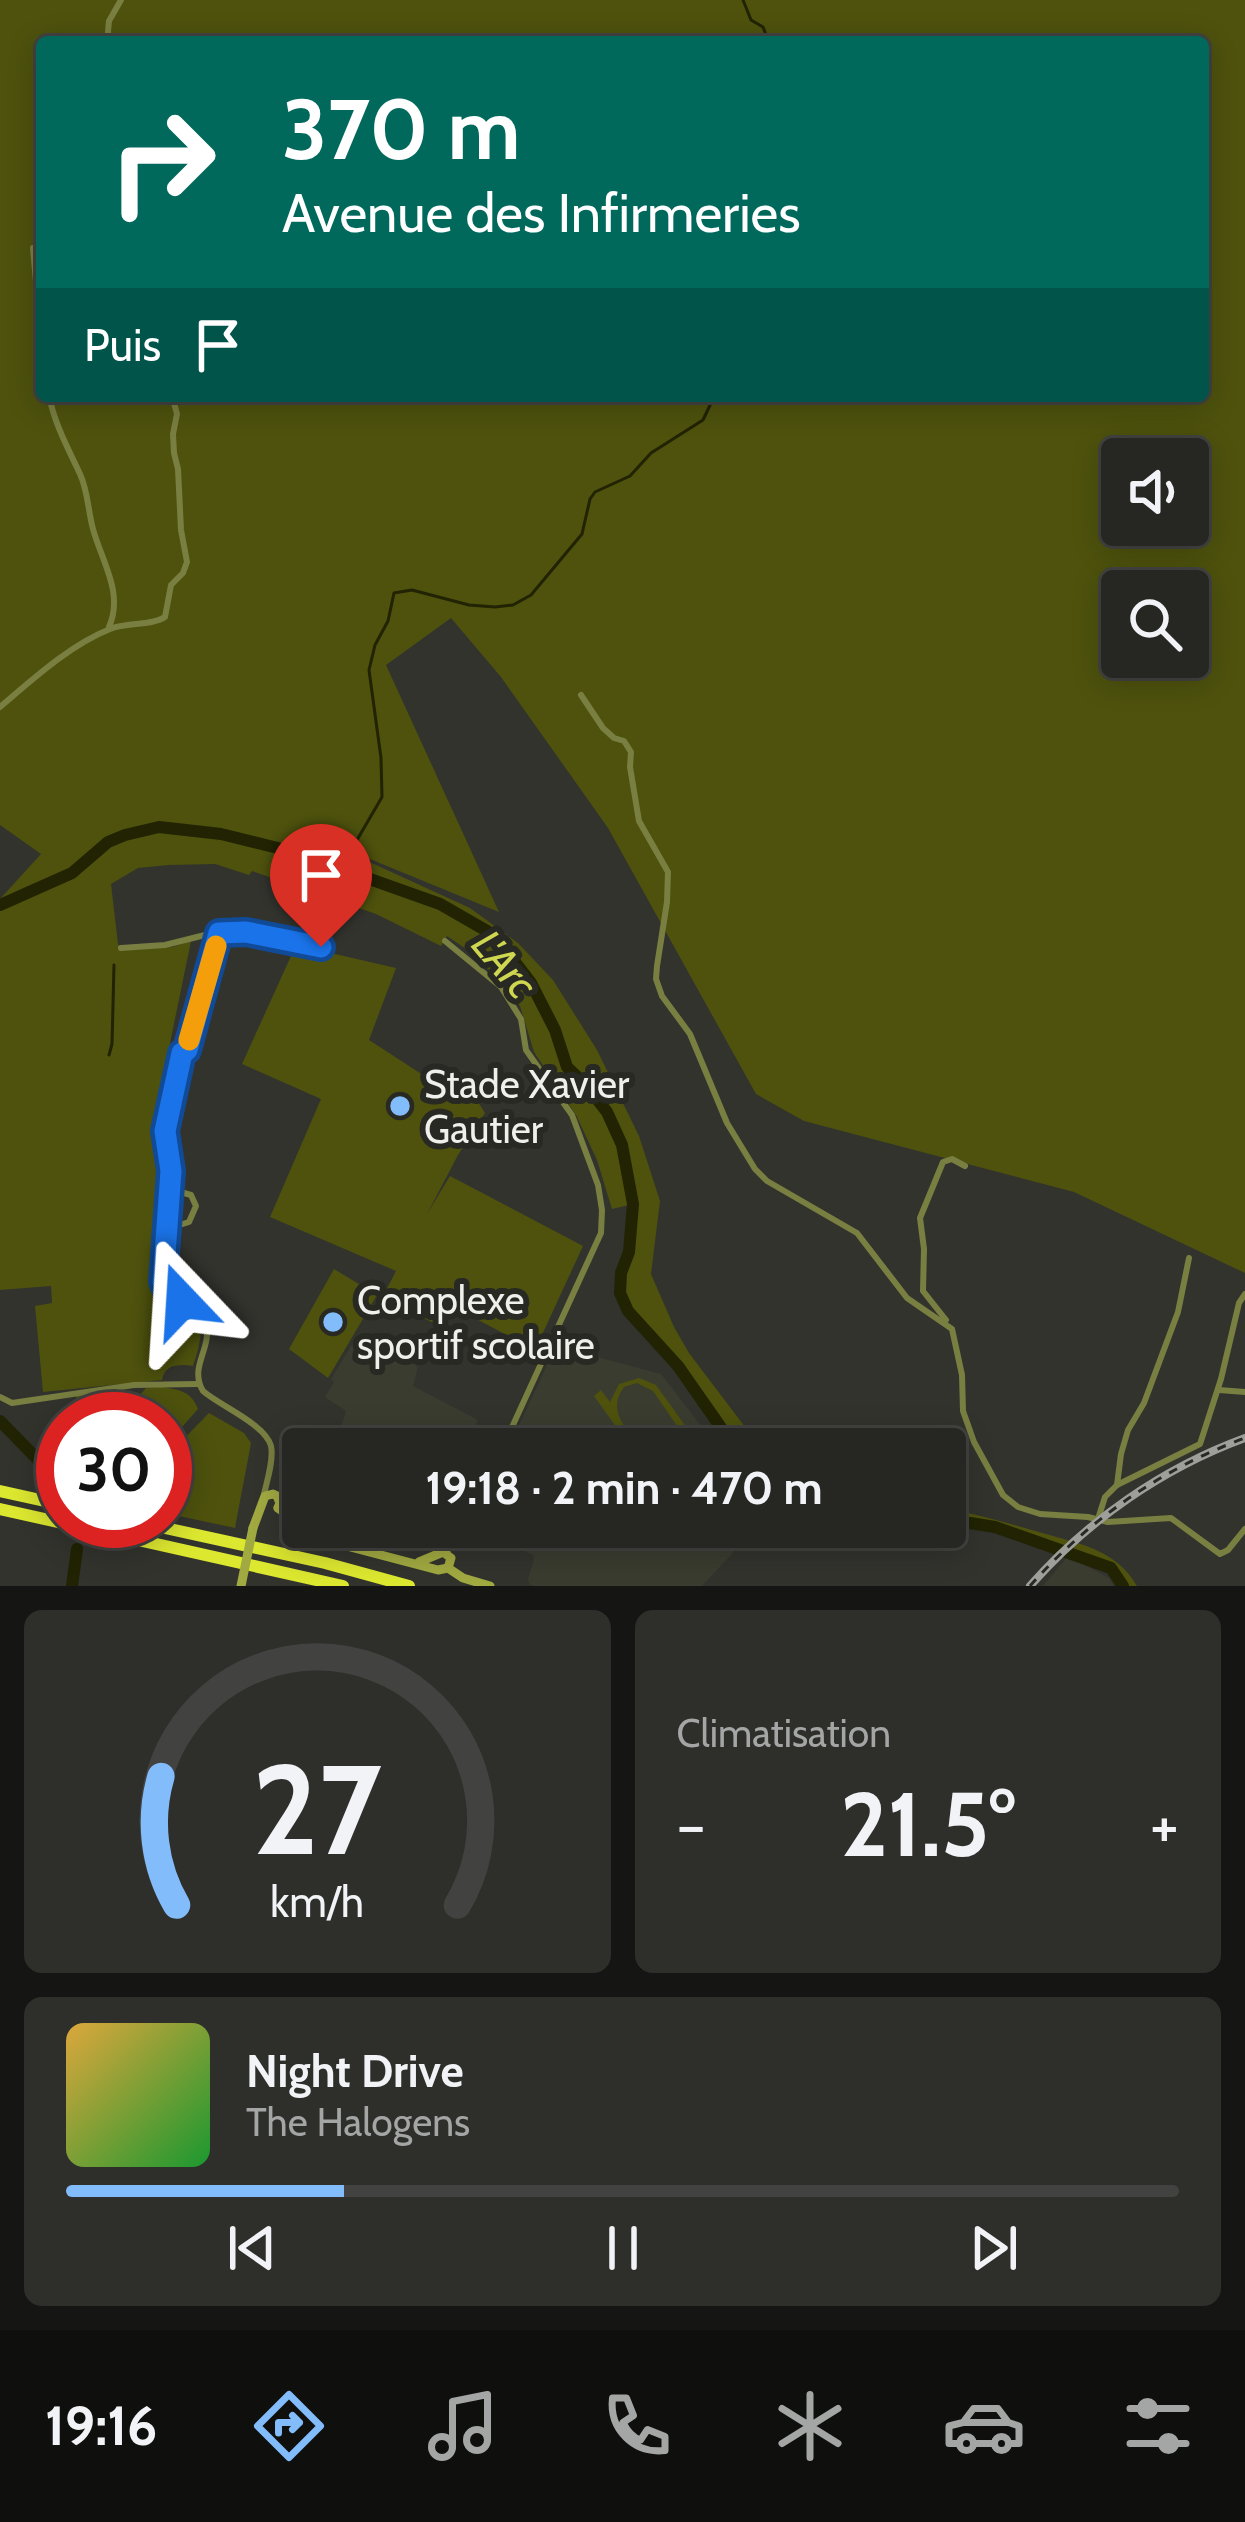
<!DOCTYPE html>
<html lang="fr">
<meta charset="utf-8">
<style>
:root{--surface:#262622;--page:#2e2e2a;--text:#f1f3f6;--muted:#a4a5a5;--line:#424340;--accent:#82bcfa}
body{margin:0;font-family:Cabin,sans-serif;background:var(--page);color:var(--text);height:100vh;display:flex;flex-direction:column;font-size:45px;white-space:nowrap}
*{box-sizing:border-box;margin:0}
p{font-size:39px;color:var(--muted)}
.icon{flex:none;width:66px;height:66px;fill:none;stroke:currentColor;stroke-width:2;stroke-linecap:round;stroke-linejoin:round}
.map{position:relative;height:1586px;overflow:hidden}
.drawer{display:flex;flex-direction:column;gap:24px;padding:24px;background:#151513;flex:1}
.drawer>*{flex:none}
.hud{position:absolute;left:36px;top:36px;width:1173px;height:366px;border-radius:12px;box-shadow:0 6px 30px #0003,0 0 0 3px var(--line);background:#00695c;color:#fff;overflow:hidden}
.buttons{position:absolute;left:1101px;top:438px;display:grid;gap:24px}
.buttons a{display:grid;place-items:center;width:108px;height:108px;border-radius:12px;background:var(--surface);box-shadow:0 6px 30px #0003,0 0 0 3px var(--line);font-size:60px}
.speed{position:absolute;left:36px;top:1392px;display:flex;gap:24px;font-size:60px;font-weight:700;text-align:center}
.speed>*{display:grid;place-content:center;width:156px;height:156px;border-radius:50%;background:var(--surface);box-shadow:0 6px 30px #0003,0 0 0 3px var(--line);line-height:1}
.speed .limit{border:18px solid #d22;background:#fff;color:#111}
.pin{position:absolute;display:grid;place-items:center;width:102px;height:102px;color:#fff;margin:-123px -51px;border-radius:50% 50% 50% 0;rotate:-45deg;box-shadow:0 0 12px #0007}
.pin .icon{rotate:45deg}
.me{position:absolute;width:132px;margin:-66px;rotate:340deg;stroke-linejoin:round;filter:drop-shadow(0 0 9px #0008)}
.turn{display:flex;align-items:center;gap:42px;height:252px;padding:0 48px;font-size:54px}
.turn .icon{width:156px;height:156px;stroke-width:2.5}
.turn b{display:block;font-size:84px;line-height:102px}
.then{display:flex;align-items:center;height:114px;padding:0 48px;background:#0003;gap:24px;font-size:45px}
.big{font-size:90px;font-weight:800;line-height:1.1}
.drawer .card{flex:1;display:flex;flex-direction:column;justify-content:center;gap:18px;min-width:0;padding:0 42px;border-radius:18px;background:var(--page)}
.drawer .dial{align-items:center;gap:0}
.dial svg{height:312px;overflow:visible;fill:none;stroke:var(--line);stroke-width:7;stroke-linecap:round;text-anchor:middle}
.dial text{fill:var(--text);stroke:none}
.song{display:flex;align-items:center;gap:36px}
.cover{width:144px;height:144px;border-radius:18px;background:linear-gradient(135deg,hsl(40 70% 55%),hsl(130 70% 35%))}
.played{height:12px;border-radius:6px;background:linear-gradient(90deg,var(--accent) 25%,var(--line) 25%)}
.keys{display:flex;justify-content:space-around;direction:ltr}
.heat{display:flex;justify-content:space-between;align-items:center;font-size:66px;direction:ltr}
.drawer .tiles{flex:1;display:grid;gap:24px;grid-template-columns:1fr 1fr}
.card:last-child{grid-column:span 2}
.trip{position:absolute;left:282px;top:1428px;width:684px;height:120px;border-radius:12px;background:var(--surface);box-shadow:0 6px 30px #0003,0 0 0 3px var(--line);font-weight:800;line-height:120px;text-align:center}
.tab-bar{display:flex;height:192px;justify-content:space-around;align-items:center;background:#0f0f0e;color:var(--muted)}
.tab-bar .icon{width:84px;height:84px}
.tab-bar .active{color:var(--accent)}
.tab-bar b{font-size:54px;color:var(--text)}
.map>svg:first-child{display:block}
</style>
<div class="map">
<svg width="1245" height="1586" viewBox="0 0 1245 1586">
<rect width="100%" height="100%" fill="#32332d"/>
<g fill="#3a3c30">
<path d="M359,1333L418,1367L413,1386L478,1420L466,1449H343L341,1427L346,1411L325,1397L334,1382L331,1379Z"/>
<path d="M556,1346L661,1374L719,1449H508Z"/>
<path d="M475,1527H757L702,1586H535L530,1585L528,1579L534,1559L533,1555L508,1544L469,1543Z"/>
<path d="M1068,1556L1109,1578L1114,1586H1043Z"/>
</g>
<g fill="#4e520d" fill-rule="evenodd">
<path d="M0,0H1245V1273L1074,1192L804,1121L756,1094L608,828L501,677L451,618L386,665L499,912L304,832L470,908L518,943L553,980L597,1050L639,1136L660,1201L651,1274L674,1327L689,1353L745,1427L773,1449H736L707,1403L673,1360L628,1311L620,1293L621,1273L628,1252L633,1204L612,1209L597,1160L576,1115L534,1052L520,1006L478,957L447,936L441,946L376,914L252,871L249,875L215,864L169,865L138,868L111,884L118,944L121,949L172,947L191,941L168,1053L169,1059L176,1064L158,1148L165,1156L156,1292C193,1319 212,1310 193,1366C179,1364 165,1364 162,1380L43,1392L35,1306L52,1303L51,1286L0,1290V899L41,854L0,825ZM42,42H1203V396H42ZM1122,459H1188V525H1122ZM1122,591H1188V657H1122Z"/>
<path d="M296,945L396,968L369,1040L440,1086L447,1088L459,1082L466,1083L485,1113L458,1155L427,1214L450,1176L583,1246L535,1350L452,1306L440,1326L382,1298L396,1271L270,1217L321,1099L242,1064Z"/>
<path d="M334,1269L377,1295L328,1378L289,1349Z"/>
<path d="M639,1378L656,1385L702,1449H693L653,1391L637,1383L624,1387C606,1411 627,1429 642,1449H632L594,1396L601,1390L610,1402L619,1384Z"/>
<path d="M162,1387C180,1390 191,1391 198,1409L165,1446V1419H145L143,1399H139V1396L146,1388Z"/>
<path d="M116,1391L120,1419H84L83,1405H77L76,1396Z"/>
<path d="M209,1413L244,1433L251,1443L235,1528L165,1513V1458Z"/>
<path d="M945,1508C977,1514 1007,1523 1039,1532C1077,1543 1116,1549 1137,1586H1123L1111,1568L995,1527L970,1523L945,1526Z"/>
</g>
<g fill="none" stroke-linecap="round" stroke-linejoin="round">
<g stroke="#212303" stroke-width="3">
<path d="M743,0L751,20L763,27L769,42"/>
<path d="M348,871L350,852L382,797L381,758L369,670L375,645L388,621L394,593L412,590L469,605L495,607L513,605L531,595L582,534L590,499L595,492L630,476L651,453L703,420L712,401V396"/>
<path d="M109,1055L112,1044L114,965"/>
</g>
<g stroke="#212303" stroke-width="12">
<path d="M0,905L72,873L108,842L125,835L159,827L221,834L294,852L440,904L487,931L502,945L531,983L555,1030L567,1067L586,1085L607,1112L622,1145L633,1204L629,1252L621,1273L620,1293L628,1311L678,1366L736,1449"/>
<path d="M0,1421L49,1471L61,1496"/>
<path d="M945,1526L970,1523L995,1527L1111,1568L1123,1586"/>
<path d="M806,1527L829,1540C866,1531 904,1533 941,1527"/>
<path d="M72,1586L77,1549"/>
</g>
<g stroke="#797e41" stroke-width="6">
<path d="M107,42L109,21L121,0"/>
<path d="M33,248L42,349"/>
<path d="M49,396C55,425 68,448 80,474C88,491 88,511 93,529C102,562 124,593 109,627"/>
<path d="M581,695L603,728L614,738L624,741L631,752L630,767L639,821L668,872L667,902L657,966L656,979L662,996L690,1034L727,1123L755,1169L767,1181L857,1233L907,1298L952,1329L962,1375L963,1411L974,1442L1003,1495L1018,1507L1040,1514L1088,1517L1108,1522L1171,1518L1220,1554L1228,1550L1245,1529"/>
<path d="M0,707C33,679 70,645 110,629C127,622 151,626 165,617L171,585L183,573L187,562L181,530L178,469L174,453L173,434L177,414L172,396"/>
<path d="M219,933L187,1050L181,1060L165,1131L171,1171L163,1282C173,1300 198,1303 205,1323C214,1347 188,1366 203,1391C220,1406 265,1424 271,1446C274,1459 267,1481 264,1494"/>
<path d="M445,941L501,987L521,1019L526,1050L572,1115L598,1185L602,1210L601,1233L502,1449"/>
<path d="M121,948L165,945L213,933L235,932L321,947"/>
<path d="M167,1229L189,1222L196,1206L191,1195L170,1189"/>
<path d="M946,1320L923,1291L924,1249L920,1218L943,1162L952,1159L965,1166"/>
<path d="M1219,1390L1245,1392"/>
<path d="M0,1397L12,1403L134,1385L197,1384"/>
<path d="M1117,1485L1200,1444L1221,1379L1239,1303L1245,1294"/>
<path d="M1098,1519L1105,1497L1117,1485L1121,1454L1128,1430L1144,1403L1178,1312L1189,1258"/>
<path d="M446,1553L464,1527"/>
</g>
<g stroke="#a1a941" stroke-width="9">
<path d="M278,1508L303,1527"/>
<path d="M304,1527L339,1544L438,1570L448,1568"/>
<path d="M253,1528L265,1496L273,1494L277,1496L280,1503L278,1508"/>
<path d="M419,1562L443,1552L451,1558L448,1568"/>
<path d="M448,1568L463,1578L490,1586"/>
</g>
<g stroke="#dce730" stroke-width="12">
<path d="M0,1491L63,1505"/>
<path d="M0,1509L343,1586"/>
<path d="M133,1521L325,1563L409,1586"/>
</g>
<g stroke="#9e9f9a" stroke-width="8">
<path id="rail" d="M1030,1586C1088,1520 1163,1468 1245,1438"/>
</g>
<use href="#rail" stroke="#282923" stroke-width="3" stroke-dasharray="9" stroke-linecap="butt"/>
<path stroke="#a1a941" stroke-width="9" d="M241,1586L253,1528"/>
</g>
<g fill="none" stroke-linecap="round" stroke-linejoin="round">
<g stroke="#114b97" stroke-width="30">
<path id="route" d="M182,1301L167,1290L163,1282L171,1171L165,1131L182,1053L187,1050L219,933L246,932L321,947"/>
</g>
<use href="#route" stroke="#1a73e8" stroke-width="21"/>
<path stroke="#f59e0b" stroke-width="21" d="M189,1040L216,946"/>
</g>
<g fill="#82bcfa" stroke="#282923" stroke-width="4.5">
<circle cx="400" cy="1106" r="12"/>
<circle cx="333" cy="1322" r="12"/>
</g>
<g text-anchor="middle" stroke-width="12" stroke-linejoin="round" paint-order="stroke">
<g font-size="39" fill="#efefeb" stroke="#282923" text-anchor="start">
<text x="424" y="1098">Stade Xavier<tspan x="424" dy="45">Gautier</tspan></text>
<text x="357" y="1314">Complexe<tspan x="357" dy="45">sportif scolaire</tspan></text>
</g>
<g font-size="42" font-style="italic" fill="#ced74f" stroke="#282923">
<text transform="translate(505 964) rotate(50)" y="15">L'Arc</text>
</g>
</g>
</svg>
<div class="buttons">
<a><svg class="icon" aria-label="sound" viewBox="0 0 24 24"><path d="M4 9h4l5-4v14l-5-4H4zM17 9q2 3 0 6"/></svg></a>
<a><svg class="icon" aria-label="search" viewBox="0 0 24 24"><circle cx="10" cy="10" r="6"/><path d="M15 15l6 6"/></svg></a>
</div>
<div class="speed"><div class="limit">30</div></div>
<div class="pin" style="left:321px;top:947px;background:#d93025"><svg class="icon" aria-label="arrive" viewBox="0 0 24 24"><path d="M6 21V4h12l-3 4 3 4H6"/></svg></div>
<svg class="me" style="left:182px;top:1301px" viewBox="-20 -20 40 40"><path d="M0-17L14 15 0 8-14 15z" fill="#1a73e8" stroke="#fff" stroke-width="4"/></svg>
<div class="trip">19:18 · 2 min · 470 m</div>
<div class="hud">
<div class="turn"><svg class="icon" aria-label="right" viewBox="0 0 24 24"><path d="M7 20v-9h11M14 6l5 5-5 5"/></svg><div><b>370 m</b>Avenue des Infirmeries</div></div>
<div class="then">Puis<svg class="icon" aria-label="arrive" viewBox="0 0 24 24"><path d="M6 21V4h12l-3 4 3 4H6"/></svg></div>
</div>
</div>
<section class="drawer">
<div class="tiles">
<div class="card dial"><svg viewBox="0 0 100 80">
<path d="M14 69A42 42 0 1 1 86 69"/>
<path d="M14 69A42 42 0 0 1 10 36" stroke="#82bcfa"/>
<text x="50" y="56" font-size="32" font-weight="700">27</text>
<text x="50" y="72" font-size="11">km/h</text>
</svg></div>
<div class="card"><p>Climatisation</p>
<div class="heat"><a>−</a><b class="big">21.5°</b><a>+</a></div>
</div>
<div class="card">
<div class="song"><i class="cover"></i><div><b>Night Drive</b><p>The Halogens</p></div></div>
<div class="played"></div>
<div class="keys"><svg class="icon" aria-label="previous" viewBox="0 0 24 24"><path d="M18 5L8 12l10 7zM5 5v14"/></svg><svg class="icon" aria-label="pause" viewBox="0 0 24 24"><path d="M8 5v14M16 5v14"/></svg><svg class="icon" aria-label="next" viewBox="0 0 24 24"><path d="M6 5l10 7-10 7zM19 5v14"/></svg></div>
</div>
</div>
</section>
<nav class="tab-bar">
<b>19:16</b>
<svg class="icon active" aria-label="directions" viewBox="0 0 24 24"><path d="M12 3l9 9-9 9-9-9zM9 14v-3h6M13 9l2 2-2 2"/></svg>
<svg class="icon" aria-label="music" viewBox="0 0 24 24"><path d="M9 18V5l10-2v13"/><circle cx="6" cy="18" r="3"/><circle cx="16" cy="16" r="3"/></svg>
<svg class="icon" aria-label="phone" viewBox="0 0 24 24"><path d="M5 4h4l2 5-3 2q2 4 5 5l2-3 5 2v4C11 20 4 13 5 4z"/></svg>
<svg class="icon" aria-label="climate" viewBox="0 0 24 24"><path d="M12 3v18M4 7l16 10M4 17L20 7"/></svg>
<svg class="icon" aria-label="car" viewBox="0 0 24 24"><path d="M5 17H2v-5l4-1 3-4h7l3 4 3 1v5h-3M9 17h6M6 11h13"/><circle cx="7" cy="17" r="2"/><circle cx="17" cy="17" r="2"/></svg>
<svg class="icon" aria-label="filters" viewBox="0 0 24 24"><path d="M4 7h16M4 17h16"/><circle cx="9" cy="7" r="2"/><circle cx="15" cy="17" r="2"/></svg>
</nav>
